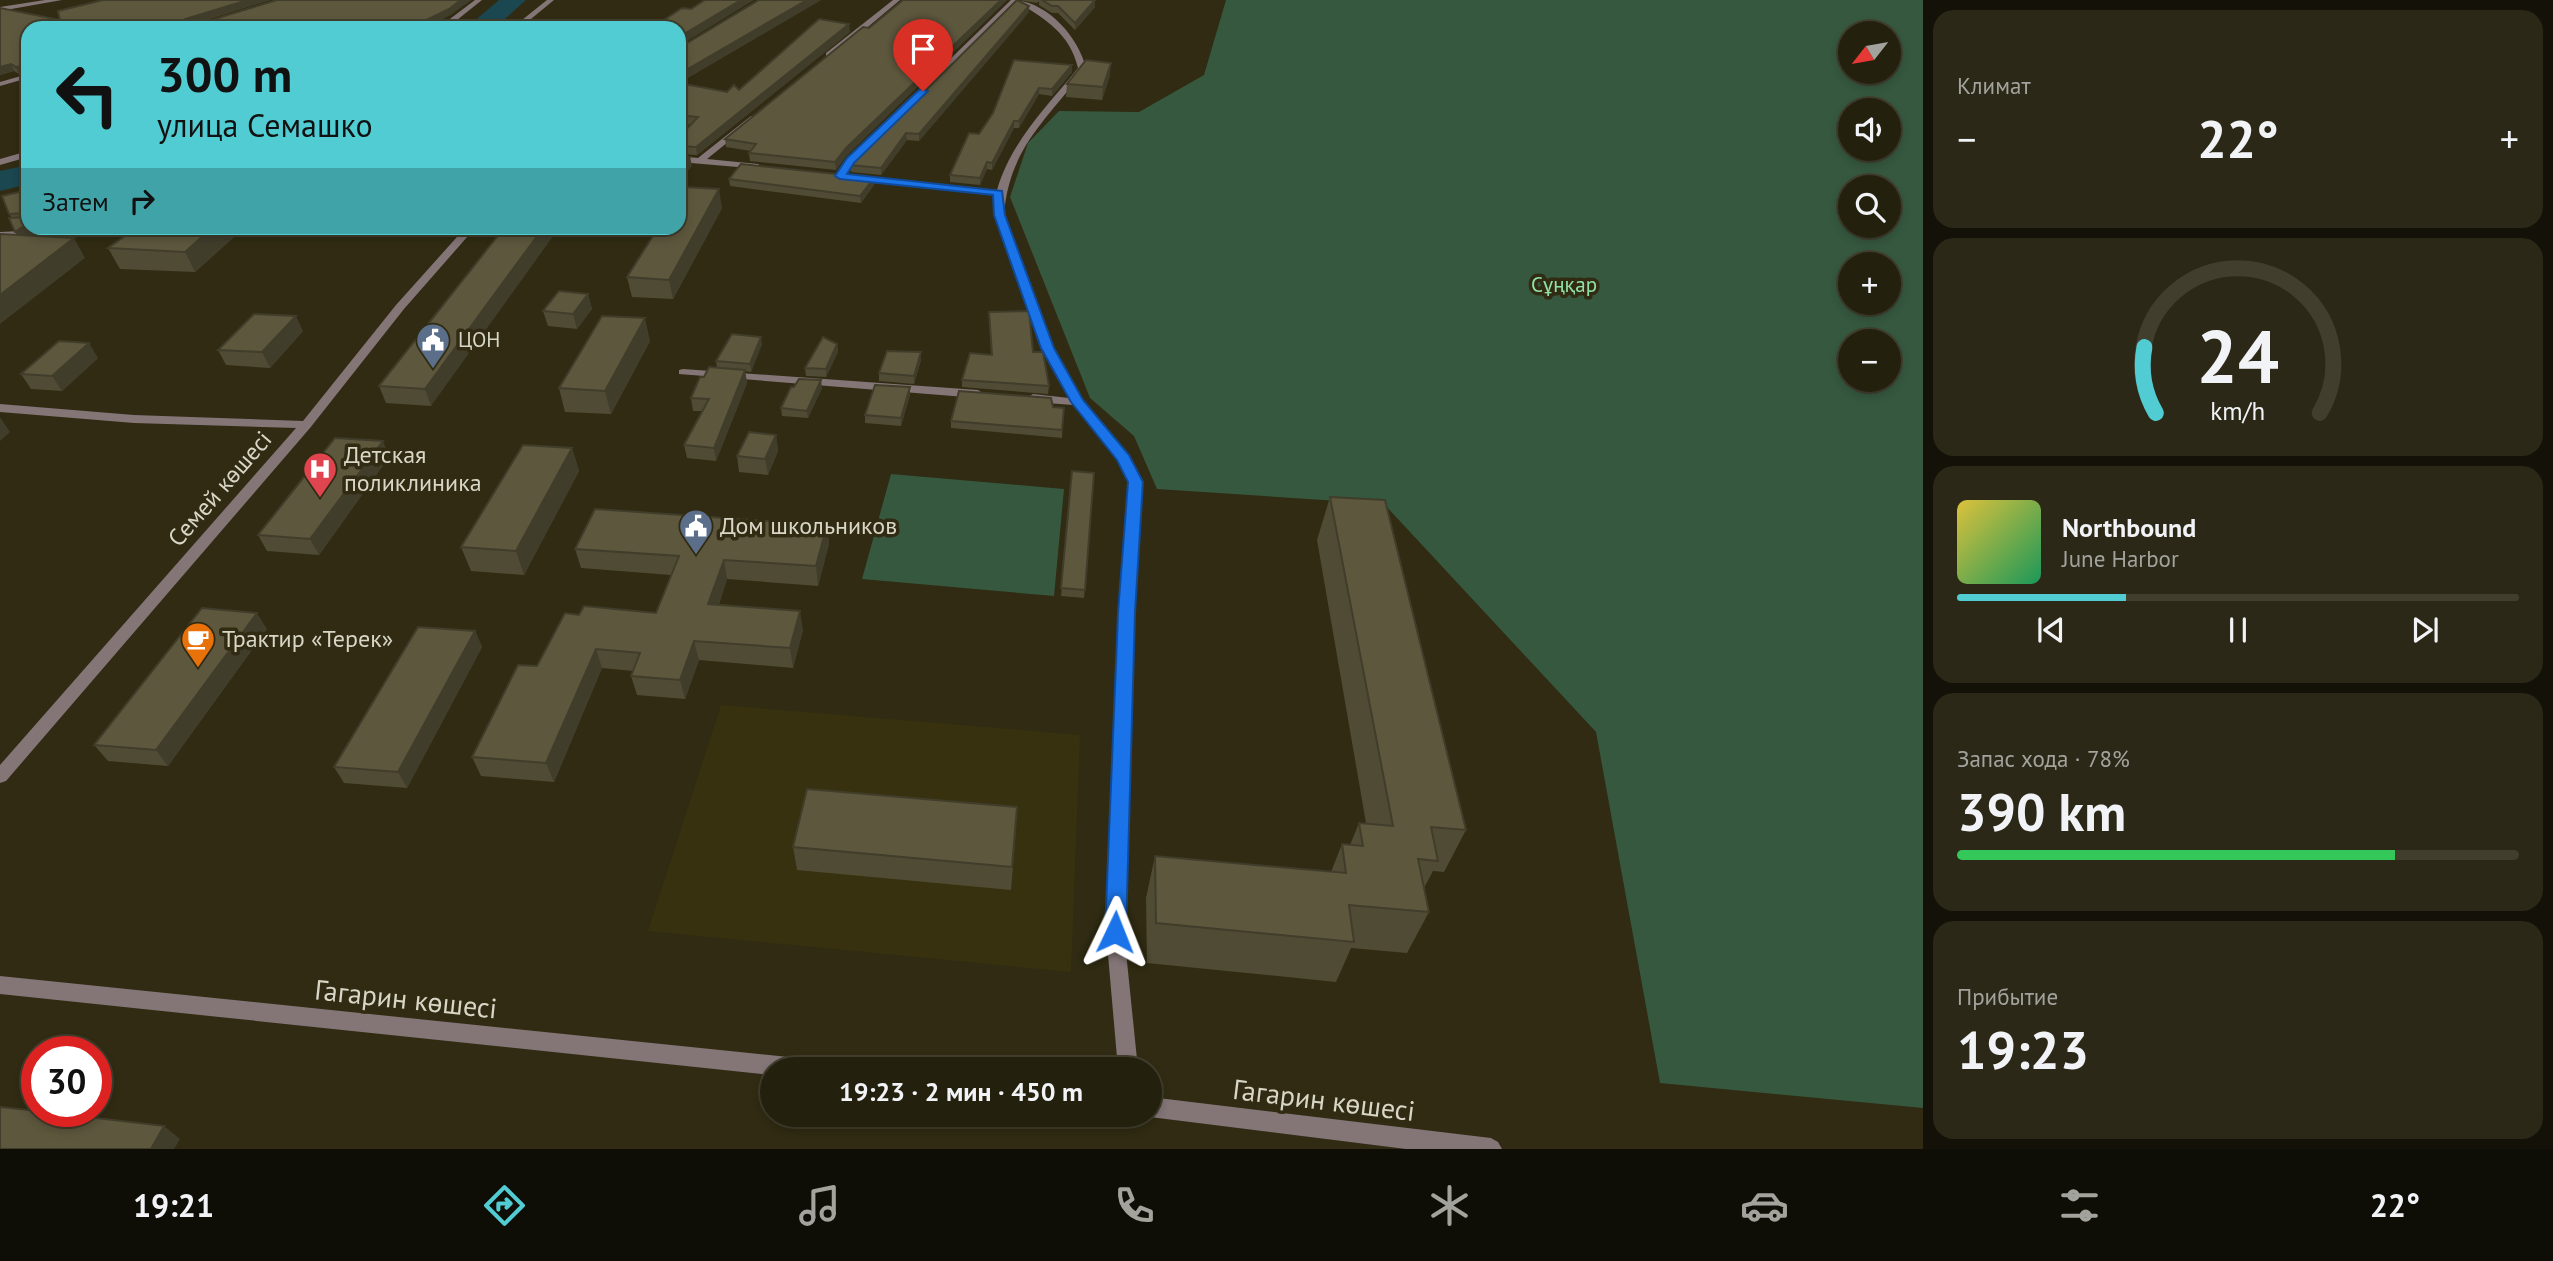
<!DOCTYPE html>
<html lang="ru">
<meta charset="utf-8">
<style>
:root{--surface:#24200e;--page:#2c2817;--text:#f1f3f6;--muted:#a3a39e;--line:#413e2e;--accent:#51ccd2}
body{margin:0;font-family:"PT Sans",sans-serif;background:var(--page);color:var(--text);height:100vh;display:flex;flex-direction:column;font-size:26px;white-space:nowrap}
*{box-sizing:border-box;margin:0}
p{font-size:23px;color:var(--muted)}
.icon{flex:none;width:38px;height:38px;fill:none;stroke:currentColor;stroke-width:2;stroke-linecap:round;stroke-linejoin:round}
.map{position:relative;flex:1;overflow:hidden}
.drawer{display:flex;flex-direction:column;gap:10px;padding:10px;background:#141208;width:630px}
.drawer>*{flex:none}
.hud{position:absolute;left:21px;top:21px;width:665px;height:214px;border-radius:21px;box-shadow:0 4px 10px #0003,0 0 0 2px var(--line);background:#51ccd2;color:#111;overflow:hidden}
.needle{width:46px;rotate:239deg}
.buttons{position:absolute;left:1838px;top:21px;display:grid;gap:14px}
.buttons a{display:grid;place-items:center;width:63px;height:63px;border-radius:50%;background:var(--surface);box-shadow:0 4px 10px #0003,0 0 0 2px var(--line);font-size:35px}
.speed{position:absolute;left:21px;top:1036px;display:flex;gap:14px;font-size:35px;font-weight:700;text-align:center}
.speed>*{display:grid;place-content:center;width:91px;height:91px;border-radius:50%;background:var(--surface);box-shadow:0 4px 10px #0003,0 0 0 2px var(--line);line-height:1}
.speed .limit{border:10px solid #d22;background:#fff;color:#111}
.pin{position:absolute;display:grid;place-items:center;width:60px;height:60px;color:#fff;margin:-72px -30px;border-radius:50% 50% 50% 0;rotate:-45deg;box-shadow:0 0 7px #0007}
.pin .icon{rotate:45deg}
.me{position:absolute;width:77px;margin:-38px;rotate:2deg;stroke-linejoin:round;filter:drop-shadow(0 0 5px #0008)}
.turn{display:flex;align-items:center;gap:24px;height:147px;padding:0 21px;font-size:32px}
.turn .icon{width:91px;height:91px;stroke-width:2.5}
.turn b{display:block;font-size:49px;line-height:60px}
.then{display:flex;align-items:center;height:66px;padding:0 21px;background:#0003;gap:14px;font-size:26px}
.big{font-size:52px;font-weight:800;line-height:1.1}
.drawer .card{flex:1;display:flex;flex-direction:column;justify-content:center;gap:10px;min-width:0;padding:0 24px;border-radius:21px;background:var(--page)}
.drawer .dial{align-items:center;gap:0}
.dial svg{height:182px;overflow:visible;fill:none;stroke:var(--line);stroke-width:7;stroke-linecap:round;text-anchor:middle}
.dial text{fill:var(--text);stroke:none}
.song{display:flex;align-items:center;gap:21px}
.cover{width:84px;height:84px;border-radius:10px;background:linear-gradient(135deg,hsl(50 70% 55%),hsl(150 70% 35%))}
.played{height:7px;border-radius:4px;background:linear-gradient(90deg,var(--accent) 30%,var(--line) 30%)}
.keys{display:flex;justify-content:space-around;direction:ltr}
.heat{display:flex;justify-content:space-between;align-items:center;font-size:38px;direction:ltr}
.charge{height:10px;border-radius:5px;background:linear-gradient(90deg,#34c759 78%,var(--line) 0)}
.trip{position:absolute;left:760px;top:1057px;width:402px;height:70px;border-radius:35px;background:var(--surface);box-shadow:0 4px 10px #0003,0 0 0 2px var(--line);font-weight:800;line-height:70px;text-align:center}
.tab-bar{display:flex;height:112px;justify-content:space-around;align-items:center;background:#0e0d06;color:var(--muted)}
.tab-bar .icon{width:49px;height:49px}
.tab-bar .selected{color:var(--accent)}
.tab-bar b{font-size:32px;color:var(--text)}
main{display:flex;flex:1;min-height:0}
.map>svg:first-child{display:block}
</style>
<main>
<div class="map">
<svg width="1923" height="1149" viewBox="0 0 1923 1149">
<rect width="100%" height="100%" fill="#302b12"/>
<path fill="#38310f" d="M721,705L1080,735L1071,972L648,931Z"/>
<g fill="#36583f" fill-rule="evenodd">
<path d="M1226,0H1923V1108L1660,1083L1596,732L1384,504L1157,489L1134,436L1090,398L1010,197L1028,143L1059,111L1139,112L1204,75ZM1850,33H1888V72H1850ZM1850,110H1888V149H1850ZM1850,187H1888V226H1850ZM1850,264H1888V303H1850ZM1850,341H1888V380H1850Z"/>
<path d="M891,474L1064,489L1054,596L862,579Z"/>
</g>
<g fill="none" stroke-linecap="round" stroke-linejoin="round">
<g fill="#1a4750" fill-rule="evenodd">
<path d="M499,0H526L495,28H466Z"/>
<path d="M28,165V184L0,191V171Z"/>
</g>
<g fill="#847577" fill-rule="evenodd">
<path d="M45,0H62L0,11V7Z"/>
<path d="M475,0H482L447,28H438Z"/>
<path d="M547,0H554L520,28H512Z"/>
<path d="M893,0H900L832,57H826V53Z"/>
<path d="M1011,0C1046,0 1078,36 1086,68C1048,119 1009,147 1004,215L1054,348L1082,401L1128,456L1141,482L1134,613L1124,932L1138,1069H1118L1106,932L1120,613L1129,482L1118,460L1073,405L1033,402L1027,398L1033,394L1069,398L1042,348L994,215L996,195L854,181L849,178L854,175L997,190C1011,141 1047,107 1078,68C1070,34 1046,19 1017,2L854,162L843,178L835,176L848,158Z"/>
<path d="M28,74V78L0,86V82Z"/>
<path d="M751,116L754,117V121L707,159L758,164L762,167L761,169L679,162V156L698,158Z"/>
<path d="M28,151V157L0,165V159Z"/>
<path d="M84,228H134L129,231L0,238V232Z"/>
<path d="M465,228H475L404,309L310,428L6,781L0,783V765L296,428L134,423L0,412V404L134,415L303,421L396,305Z"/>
<path d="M683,369L978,390L984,394L978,398L679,374V370Z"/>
</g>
<g fill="#847577" fill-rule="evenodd">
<path d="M0,976L807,1059L814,1062L817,1069H772V1075L0,994Z"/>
<path d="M1150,1097L1491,1138L1498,1142L1502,1149H1406L1150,1117L1144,1115H1150Z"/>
</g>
</g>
<g fill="#504b34">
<path d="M103,0H270L193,24H198L277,0H471L450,15L425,28H28V78L26,73L19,74L14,71L0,75V8L60,20L58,11Z"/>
<path d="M821,0L679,83L727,92L739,90L850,32L697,155L679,154V137L691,125L679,123V48Z"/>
<path d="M903,0H1007L846,156L836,170L750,161L749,153L751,151L726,147L725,139L869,28Z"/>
<path d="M1019,0H1095V7L1075,30L1058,13H1052L1039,5V1L1037,3Z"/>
<path d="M1029,12L919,141L907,140L881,175L851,172L850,165Z"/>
<path d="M1072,65V72L1052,96L1039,94L1019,128H1014L992,170L987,169L980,185L950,182V175L993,113Z"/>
<path d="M1110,75L1102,100L1066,97L1067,84Z"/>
<path d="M729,179L874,185L861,203L730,186Z"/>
<path d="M28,190V228L49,237L85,258L17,235L12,218L9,214Z"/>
<path d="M722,208L673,299L632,297L627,277Z"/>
<path d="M136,228H244L195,272L120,269L108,248Z"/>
<path d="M504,228L431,406L386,403L379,386Z"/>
<path d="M588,294L592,309L577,329L548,326L543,311Z"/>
<path d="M989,312L1033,352L1049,386L1048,394L962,387V380L991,355Z"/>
<path d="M303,331L270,368L226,365L218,350Z"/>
<path d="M650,341L611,414L565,412L559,388Z"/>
<path d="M762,344L751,372L745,371L747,383L716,461L687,458L684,445L702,411H693L691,398L704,377L717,368L716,361Z"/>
<path d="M837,344L838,352L826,377L806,376L805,368Z"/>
<path d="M98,358L62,391L31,389L21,374Z"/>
<path d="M921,360L914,384L879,381V373Z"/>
<path d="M822,388L808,418L782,416L781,408Z"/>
<path d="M910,395L901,426L865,423V415Z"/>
<path d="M1053,407L1064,408L1062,438L951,428V421Z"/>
<path d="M776,435L778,451L768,475L739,472L737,456Z"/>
<path d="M572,448L579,471L524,575L471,571L461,547Z"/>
<path d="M389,457L319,555L267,551L258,535Z"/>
<path d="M1072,471L1094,473L1084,598L1061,596Z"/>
<path d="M1330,497L1466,830L1444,872L1433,871L1424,888L1429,912L1407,953L1351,948L1336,982L1147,963L1146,898L1155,856L1331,872L1342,844L1350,845L1359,823H1366L1317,540Z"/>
<path d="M827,525L829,544L818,586L727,579L719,604L803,630L793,668L699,660L685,699L637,695L631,676L633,671L602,668L554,782L481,776L472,757L537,666L579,615L656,613L671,575L581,568L575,549Z"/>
<path d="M267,629L168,766L108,761L94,745Z"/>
<path d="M475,631L482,647L407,788L344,783L334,767Z"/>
<path d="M1016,830L1011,890L797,870L793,847Z"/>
</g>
<g fill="#413d2b">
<path d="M248,0H270L187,25L183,22L185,19Z"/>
<path d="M461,0H471L450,15L425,28H410Z"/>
<path d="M741,0H754L679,46V37Z"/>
<path d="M807,0H821L679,83V74Z"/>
<path d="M1001,0H1007L846,156L836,170L835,162L846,148Z"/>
<path d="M1095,0V7L1075,30V23Z"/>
<path d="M1029,6V12L919,141V134Z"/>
<path d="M849,24L850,32L697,155L696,147Z"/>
<path d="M1111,63L1110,75L1102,100L1103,87Z"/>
<path d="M11,64L14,71L0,75V67Z"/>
<path d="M1072,65V72L1052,96V89Z"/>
<path d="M26,66L28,72L19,74L16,67Z"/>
<path d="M1039,88V94L1019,128V121Z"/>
<path d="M1014,121V128L992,170V163Z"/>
<path d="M906,133L907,140L881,175V168Z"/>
<path d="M690,157L692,166L679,181V170Z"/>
<path d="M987,162V169L980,185V178Z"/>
<path d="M874,178V185L861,203L860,196Z"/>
<path d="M719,189L722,208L673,299L669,280Z"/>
<path d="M28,223V228H44L50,238L28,254L15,232Z"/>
<path d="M212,228H244L195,272L185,252Z"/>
<path d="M543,228H559L431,406L425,389Z"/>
<path d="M74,238L85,258L0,324V295Z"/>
<path d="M588,294L592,309L577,329L573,314Z"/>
<path d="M296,316L303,331L270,368L262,352Z"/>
<path d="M645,318L650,341L611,414L605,391Z"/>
<path d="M761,337L762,344L751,372L750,364Z"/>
<path d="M89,343L98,358L62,391L52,376Z"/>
<path d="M837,344L838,352L826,377V369Z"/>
<path d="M921,352V360L914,384V376Z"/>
<path d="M745,370L747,383L716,461L714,448Z"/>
<path d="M821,380L822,388L808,418L807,411Z"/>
<path d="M910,387V395L901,426V418Z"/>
<path d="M0,417L10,432L0,441Z"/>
<path d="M776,435L778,451L768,475L765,459Z"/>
<path d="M383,441L389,457L319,555L310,539Z"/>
<path d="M572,448L579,471L524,575L516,551Z"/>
<path d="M827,525L829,544L818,586L816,566Z"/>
<path d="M724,560L727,579L712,623L708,604Z"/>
<path d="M800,611L803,630L793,668L790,648Z"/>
<path d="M257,613L267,629L168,766L156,750Z"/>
<path d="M475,631L482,647L407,788L398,772Z"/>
<path d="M694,641L699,660L685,699L680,680Z"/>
<path d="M596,649L602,668L554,782L546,763Z"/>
<path d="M164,1126L180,1139L174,1149H151Z"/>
</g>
<g fill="#5d573d" stroke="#413d2b" stroke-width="2">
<path d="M103,0H248L185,19L183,22L198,24L277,0H461L449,9L410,28H28V75L26,74V66L16,67L11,64L0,67V8L60,20L58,11Z"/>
<path d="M705,0H741L679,37V28H638L648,21L661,22L682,8L691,9Z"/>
<path d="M759,0H807L679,74V48Z"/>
<path d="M903,0H1001L846,148L835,162L749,153L756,144L725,139L863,27L869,28Z"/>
<path d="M1017,0L1029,6L919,134L906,133L881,168L850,165Z"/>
<path d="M1042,0H1095L1075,23L1058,6H1052Z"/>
<path d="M819,19L849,24L696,147L679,146V137L698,117L679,115V83L727,92L734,85L739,90Z"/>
<path d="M1014,60L1072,65L1052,89L1039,88L1019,121H1014L992,163L987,162L980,178L950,175L969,133L979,134L993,113Z"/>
<path d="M1086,60L1111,63L1103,87L1067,84Z"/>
<path d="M679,156L690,157L679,170Z"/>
<path d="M741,164L874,178L860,196L729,179Z"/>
<path d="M682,187L719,189L669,280L627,277L658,228H679V192Z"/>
<path d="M28,190V213L9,214L2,196Z"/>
<path d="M28,217V223L15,232L9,218Z"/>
<path d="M136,228H212L185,252L108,248Z"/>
<path d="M504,228H543L425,389L379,386Z"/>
<path d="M0,234L74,238L0,295Z"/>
<path d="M559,291L588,294L573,314L543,311Z"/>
<path d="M1029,311L1033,352H1043L1049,386L962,380L970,353L992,355L989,312Z"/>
<path d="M254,314L296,316L262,352L218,350Z"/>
<path d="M602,316L645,318L605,391L559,388Z"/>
<path d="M732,334L761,337L750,364L716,361Z"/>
<path d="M823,337L837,344L826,369L805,368Z"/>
<path d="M59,341L89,343L52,376L21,374Z"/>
<path d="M887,351L921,352L914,376L879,373Z"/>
<path d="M709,367L745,370L714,448L684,445L709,399L691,398L700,377H704Z"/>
<path d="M799,379L821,380L807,411L781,408L791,387H794Z"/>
<path d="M875,385L910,387L901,418L865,415Z"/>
<path d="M959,391L1051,398L1053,407L1064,408L1062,430L951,421Z"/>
<path d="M749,432L776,435L765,459L737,456Z"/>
<path d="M335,438L383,441L310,539L258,535Z"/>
<path d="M523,445L572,448L516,551L461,547Z"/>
<path d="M1072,471L1094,473L1085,590L1061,588Z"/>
<path d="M1330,497L1385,500L1466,830L1431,827L1438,861L1418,859L1429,912L1349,905L1354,942L1156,923L1155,856L1346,873L1342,844L1363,846L1359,823L1393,826Z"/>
<path d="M595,509L827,525L816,566L724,560L708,604L800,611L790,648L694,641L680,680L631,676L640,653L596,649L546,763L472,757L518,665L537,666L565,613L579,615L584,606L656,613L679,556L575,549Z"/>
<path d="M202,608L257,613L156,750L94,745Z"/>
<path d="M418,627L475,631L398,772L334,767Z"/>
<path d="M807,789L1017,807L1012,867L793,847Z"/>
<path d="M0,1107L37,1111L164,1126L151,1149H0Z"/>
</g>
<path fill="#1a73e8" stroke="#114b97" stroke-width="2" d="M920,89L928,91L854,163L847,174L1002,191L1005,215L1054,348L1083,400L1129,455L1143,482L1135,613L1126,932L1123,938L1115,941L1108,938L1105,932L1118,613L1128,482L1117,460L1071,402L1041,348L994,215L993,195L840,179L835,176L847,158Z"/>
<defs>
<g id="civic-pin" transform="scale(1.75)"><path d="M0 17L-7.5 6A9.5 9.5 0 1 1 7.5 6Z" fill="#5c6f8a" stroke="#302b12"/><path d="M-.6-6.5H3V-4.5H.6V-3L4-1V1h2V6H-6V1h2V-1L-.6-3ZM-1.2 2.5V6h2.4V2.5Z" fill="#fff"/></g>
<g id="hospital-pin" transform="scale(1.75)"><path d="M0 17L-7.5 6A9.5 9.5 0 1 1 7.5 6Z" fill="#e0444e" stroke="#302b12"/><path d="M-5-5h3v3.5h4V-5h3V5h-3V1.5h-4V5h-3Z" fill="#fff"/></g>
<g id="cafe-pin" transform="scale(1.75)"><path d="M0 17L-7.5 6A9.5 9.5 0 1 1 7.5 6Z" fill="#e8710a" stroke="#302b12"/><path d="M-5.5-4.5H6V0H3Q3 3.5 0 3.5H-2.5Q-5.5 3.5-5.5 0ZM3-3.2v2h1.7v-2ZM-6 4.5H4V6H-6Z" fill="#fff"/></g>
</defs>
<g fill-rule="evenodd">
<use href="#civic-pin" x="433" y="340"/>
<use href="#hospital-pin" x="320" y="469"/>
<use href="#civic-pin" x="696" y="526"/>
<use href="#cafe-pin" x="198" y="639"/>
</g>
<g text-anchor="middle" stroke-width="7" stroke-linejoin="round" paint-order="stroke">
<g font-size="21" fill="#90e1a6" stroke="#302b12">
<text x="1564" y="292">Сұңқар</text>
</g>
<g font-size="21" fill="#d8d6c6" stroke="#302b12" text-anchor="start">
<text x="458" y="347">ЦОН</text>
</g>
<g font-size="24" fill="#d8d6c6" stroke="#302b12" text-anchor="start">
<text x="344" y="463">Детская<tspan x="344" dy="28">поликлиника</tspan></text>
<text x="720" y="534">Дом школьников</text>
<text x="222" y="647">Трактир «Терек»</text>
</g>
<g font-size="24" fill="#d8d6c6" stroke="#302b12">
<text transform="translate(220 489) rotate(-49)" y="8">Семей көшесі</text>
</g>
<g font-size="28" fill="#d8d6c6" stroke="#302b12">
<text transform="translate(406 999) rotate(6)" y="10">Гагарин көшесі</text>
<text transform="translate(1324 1100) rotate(7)" y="10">Гагарин көшесі</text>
</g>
</g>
</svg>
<div class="buttons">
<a><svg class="needle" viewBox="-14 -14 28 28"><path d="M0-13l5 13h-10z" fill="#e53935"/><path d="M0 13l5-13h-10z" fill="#a3a39e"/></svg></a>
<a><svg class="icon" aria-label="sound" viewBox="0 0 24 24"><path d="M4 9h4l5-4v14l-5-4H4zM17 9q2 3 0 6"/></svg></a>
<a><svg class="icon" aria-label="search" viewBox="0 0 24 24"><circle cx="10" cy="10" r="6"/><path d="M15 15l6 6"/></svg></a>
<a>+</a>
<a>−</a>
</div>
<div class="speed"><div class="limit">30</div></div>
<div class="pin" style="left:923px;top:91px;background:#d93025"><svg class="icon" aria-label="arrive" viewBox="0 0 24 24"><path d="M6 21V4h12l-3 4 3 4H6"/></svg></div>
<svg class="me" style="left:1115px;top:932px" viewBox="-20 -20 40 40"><path d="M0-17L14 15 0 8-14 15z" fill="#1a73e8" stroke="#fff" stroke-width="4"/></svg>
<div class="trip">19:23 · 2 мин · 450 m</div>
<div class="hud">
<div class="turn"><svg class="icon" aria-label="left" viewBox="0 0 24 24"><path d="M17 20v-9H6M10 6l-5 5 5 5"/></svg><div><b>300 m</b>улица Семашко</div></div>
<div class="then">Затем<svg class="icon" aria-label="right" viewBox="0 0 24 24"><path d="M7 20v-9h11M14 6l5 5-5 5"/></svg></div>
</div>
</div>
<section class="drawer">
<div class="card"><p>Климат</p>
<div class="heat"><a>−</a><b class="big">22°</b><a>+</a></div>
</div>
<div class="card dial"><svg viewBox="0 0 100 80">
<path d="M14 69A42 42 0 1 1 86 69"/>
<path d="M14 69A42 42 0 0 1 9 40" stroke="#51ccd2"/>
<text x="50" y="56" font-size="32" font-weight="700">24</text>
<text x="50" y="72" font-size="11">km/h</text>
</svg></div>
<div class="card">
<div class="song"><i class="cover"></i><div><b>Northbound</b><p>June Harbor</p></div></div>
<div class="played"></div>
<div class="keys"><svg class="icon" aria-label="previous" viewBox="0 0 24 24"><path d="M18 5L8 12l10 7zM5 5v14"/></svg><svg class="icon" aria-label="pause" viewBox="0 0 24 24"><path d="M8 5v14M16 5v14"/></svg><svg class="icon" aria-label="next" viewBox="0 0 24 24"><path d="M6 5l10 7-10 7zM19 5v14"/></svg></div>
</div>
<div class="card"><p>Запас хода · 78%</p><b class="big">390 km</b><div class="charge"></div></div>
<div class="card"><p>Прибытие</p><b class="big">19:23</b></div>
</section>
</main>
<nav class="tab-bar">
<b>19:21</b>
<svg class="icon selected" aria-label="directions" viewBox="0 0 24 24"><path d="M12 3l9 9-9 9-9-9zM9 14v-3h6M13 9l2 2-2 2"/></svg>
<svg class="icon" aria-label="music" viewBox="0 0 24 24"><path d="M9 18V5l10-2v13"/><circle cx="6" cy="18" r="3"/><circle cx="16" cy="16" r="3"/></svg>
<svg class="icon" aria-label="phone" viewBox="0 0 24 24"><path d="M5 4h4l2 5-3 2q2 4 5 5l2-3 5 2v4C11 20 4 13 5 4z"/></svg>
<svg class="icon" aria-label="climate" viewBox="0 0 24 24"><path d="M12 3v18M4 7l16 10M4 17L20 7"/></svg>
<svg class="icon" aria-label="car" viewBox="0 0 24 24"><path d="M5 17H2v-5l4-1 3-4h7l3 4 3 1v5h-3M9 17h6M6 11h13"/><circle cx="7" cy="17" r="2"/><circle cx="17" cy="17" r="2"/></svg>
<svg class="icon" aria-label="filters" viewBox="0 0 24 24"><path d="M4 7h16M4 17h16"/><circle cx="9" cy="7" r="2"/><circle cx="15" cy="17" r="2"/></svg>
<b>22°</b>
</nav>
